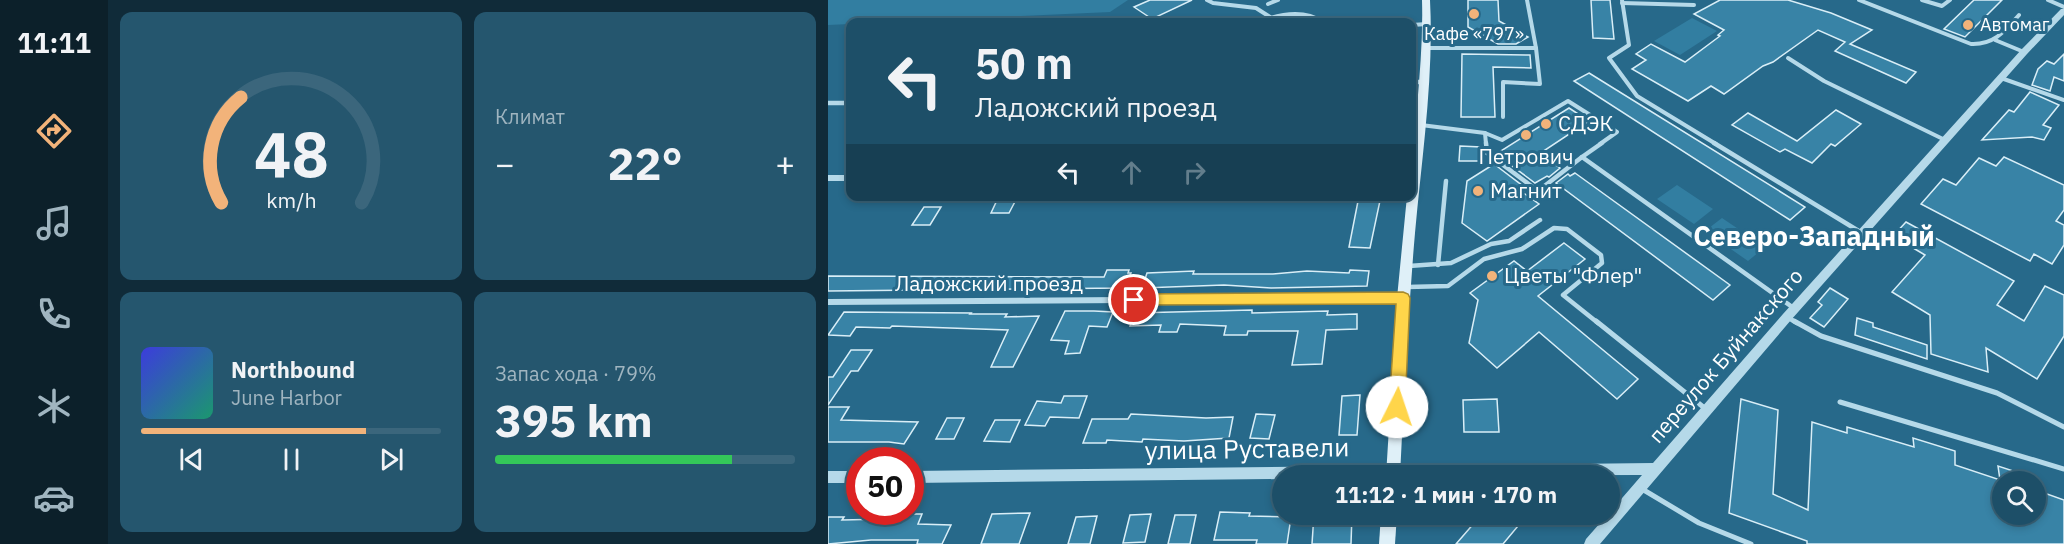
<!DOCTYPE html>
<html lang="ru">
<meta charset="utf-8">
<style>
:root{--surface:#1d4f68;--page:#25566e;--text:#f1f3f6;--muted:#a0b5c0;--line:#3b667c;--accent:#f2b37a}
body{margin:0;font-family:"IBM Plex Sans",sans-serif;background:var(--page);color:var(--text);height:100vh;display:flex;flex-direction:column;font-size:22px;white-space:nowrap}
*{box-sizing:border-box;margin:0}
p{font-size:20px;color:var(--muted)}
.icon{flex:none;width:33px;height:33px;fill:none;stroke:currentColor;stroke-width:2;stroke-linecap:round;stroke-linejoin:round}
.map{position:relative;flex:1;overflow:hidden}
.details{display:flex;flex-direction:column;gap:12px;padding:12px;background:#102b39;width:720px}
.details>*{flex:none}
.top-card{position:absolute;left:18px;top:18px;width:570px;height:183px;border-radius:12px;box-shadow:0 3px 9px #0003,0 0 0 2px var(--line);background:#1d4f68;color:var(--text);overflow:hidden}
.tools{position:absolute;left:1164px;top:471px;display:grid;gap:12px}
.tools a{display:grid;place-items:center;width:54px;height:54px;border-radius:50%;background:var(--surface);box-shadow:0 3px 9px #0003,0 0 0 2px var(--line);font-size:30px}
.speed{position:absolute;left:18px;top:447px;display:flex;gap:12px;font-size:30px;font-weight:700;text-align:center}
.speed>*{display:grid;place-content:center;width:78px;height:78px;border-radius:50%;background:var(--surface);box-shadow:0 3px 9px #0003,0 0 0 2px var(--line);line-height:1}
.speed .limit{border:9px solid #d22;background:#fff;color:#111}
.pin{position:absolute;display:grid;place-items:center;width:51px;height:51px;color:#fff;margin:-26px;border:3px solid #fff;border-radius:50%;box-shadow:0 2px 6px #0007}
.me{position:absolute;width:66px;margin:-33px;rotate:4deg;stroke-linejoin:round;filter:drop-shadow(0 0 4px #0008)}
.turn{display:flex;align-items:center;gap:21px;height:126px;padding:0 30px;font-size:27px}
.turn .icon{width:78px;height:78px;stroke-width:2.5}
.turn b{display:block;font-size:42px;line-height:51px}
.lanes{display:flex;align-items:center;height:57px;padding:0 30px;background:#0003;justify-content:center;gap:30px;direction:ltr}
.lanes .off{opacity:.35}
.big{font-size:45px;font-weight:700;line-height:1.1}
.details .tile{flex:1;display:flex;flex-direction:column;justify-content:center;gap:9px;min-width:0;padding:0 21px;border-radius:12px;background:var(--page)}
.details .dial{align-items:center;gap:0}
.dial svg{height:156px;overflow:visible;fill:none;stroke:var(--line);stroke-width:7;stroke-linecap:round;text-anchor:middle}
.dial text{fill:var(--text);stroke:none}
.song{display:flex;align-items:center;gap:18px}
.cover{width:72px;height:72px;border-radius:9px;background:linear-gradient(135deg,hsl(240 70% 55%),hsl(160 70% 35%))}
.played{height:6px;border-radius:3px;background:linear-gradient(90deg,var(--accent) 75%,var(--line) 75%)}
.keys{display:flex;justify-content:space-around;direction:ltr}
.heat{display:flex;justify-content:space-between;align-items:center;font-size:33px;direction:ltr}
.charge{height:9px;border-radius:4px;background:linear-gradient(90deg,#34c759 79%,var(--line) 0)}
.details .tiles{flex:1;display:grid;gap:12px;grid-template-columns:repeat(2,1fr)}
.trip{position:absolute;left:444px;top:465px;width:348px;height:60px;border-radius:30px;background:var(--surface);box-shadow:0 3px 9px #0003,0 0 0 2px var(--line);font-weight:700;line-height:60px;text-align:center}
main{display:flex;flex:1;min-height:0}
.tabs{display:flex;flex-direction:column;width:108px;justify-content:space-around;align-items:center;background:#0c202a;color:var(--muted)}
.tabs .icon{width:42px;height:42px}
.tabs .current{color:var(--accent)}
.tabs b{font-size:27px;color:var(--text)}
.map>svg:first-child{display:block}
</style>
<main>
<nav class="tabs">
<b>11:11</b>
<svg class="icon current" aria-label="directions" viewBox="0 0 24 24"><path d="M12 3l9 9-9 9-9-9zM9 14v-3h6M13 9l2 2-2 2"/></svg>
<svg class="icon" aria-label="music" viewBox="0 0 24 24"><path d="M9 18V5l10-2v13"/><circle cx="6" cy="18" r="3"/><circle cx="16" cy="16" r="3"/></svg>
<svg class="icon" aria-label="phone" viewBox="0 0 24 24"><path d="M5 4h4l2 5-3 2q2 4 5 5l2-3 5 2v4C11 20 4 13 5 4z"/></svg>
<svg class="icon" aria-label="climate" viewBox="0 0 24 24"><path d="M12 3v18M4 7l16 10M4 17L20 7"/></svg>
<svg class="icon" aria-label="car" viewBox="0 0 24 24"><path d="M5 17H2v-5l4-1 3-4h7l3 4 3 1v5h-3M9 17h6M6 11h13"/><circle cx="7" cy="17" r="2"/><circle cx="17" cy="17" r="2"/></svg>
</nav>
<section class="details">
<div class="tiles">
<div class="tile dial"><svg viewBox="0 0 100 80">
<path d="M14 69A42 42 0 1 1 86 69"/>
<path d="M14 69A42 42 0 0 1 24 15" stroke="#f2b37a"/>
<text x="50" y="56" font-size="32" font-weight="700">48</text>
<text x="50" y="72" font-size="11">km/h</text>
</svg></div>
<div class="tile"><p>Климат</p>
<div class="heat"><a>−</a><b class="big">22°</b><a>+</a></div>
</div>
<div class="tile">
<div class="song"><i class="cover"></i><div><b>Northbound</b><p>June Harbor</p></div></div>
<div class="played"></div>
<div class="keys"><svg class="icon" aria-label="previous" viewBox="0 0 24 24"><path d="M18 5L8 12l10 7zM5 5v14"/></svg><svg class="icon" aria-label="pause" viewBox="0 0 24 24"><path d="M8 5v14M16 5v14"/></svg><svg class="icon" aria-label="next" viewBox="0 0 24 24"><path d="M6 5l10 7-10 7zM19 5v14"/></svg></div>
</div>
<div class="tile"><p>Запас хода · 79%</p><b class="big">395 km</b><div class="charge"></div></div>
</div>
</section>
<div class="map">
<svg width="1236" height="544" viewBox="0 0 1236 544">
<rect width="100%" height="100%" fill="#27698a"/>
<g fill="#327ea1">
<path d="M0,0H300L282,12L0,25Z"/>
<path d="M864,18L889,31L852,55L826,41Z"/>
<path d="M849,185L885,209L866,224L829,199Z"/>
<path d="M894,218L937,247L920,261L877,231Z"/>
</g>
<g fill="#3883a6" stroke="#d9eef7" stroke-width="1.5">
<path d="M322,0H364L324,19L306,7Z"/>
<path d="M640,0H670L671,21L700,37L688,44H670L640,27Z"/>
<path d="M763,0H782L786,39L765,38Z"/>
<path d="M892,0H960L1003,13L1044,30L1022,44L1088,72L1078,83L1007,51L1017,42L990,30L945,62L935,66L896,94L883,86L860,101L804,69L818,60L808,54L823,44L857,62L892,36L890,35L896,30L866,14Z"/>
<path d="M1146,0H1174L1137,37L1116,29Z"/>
<path d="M634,54L702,55L703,68L665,67L667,117H633Z"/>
<path d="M1236,54V81L1226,77L1222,91L1204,85L1210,69L1219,61L1226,64Z"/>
<path d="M761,73L977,207L962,220L746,81Z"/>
<path d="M1202,92L1231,105L1215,125L1223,128L1216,140L1204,137L1154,140L1181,110L1186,112Z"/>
<path d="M741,108L761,121L711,154L732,168L721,177L719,176L707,183L668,154Z"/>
<path d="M1008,110L1033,124L1007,146L1003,144L984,163L957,149L952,152L904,125L920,113L969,141Z"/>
<path d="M632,146L653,147V161H631Z"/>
<path d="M1176,157L1236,185V210L1228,221L1236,225V245L1224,264L1206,254L1202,261L1093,204L1115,179L1128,185L1151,158L1168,166Z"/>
<path d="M666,164L699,189L694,192L711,204L659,241L634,223L639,181Z"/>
<path d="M747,173L902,285L885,300L728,183L740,174L742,176Z"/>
<path d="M171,196H190L181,213H163Z"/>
<path d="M531,196H553L542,248L521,247Z"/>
<path d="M96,207H113L102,225H84Z"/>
<path d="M1078,222L1186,281L1169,305L1196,321L1217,286L1236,295V336L1209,379L1158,348L1160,372L1103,354L1102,315L1064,292L1097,255L1065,236Z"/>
<path d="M736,243L757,259L710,296L810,379L789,399L711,332L669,368L641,343L650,300L642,293L686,261L699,271Z"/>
<path d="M279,270H301L300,273H303L296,288L0,291V276L276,277Z"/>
<path d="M522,270L541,271L539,286L443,288L396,285L314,288L319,273L366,271L365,274H445L479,271L521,273Z"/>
<path d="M1002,288L1020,299L996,327L982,318L994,305L990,302Z"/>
<path d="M424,310V313L500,311L499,315L529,314V329L498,330L494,364L464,365L470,331H420L419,335H396L398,326L352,324L349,332H331L333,325L302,326L306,313Z"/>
<path d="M237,311H266L285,312L279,327L261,326L252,353L237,354L241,341L223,340Z"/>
<path d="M16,312L143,313L142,314H179L177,317L211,316L185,367H163L180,330L64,326L62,328L28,327L22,336L0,335Z"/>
<path d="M1029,318L1045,323V327L1099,345V359L1027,335Z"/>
<path d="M23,350H44L30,371H23L0,405V377H5Z"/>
<path d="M532,395L529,435H511L514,396Z"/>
<path d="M236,396H259L251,418L222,417L217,426L197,425L209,401L233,403Z"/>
<path d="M669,399L671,432H636L635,400Z"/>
<path d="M913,399L950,410L945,494L980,510L984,422L1019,433V427L1086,447L1085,438L1127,451V465L1172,480L1170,466L1210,479V482H1174V514H1208V490L1236,500V544H979V541L901,513Z"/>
<path d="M0,407H21L13,420L90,422L76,444L61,442H0Z"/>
<path d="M303,414L378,418L405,417L401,438L356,441L315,439L314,442L279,440L278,443H255L264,419H300Z"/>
<path d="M428,414L447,415L441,439L422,438Z"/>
<path d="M119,418H136L126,439H108Z"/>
<path d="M167,420H192L182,442L156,441Z"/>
<path d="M392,512L422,513L421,516L463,517L459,544H428L429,540H386Z"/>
<path d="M202,513L191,544H153L164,514Z"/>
<path d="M61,514H94L90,524L123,525L114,544H89L90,540H43L0,544V517H16L14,520L59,519Z"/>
<path d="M323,514L317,542L295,543L302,515Z"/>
<path d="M486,514H524L523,544H484Z"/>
<path d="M654,514H700L675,544H628Z"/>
<path d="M347,515H368L362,544H340Z"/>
<path d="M269,516L262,544H240L248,517Z"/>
</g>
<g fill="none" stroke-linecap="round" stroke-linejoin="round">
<g stroke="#b5d9e9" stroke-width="4">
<path d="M379,0L385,3L428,8L442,17"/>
<path d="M794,0L801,45L781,58L809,96L888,144"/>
<path d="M1031,0L1143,44C1166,45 1177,31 1191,15"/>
<path d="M1094,0L1114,6L1122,0"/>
<path d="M1220,0L1236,7"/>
<path d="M794,3L866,5"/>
<path d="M440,4L450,0"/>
<path d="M431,22C451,14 476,9 495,22"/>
<path d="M584,25L599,24"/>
<path d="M1167,40L1196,52"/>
<path d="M598,48H708L699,0"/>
<path d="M960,58L996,81L1117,140"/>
<path d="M1173,78L1236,100"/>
<path d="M675,117V82L712,84L708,48"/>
<path d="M593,125L657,133L674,140L740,101L789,132L772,144"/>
<path d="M657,133L658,144"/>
</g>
<g stroke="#b5d9e9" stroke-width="4.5">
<path d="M658,143L659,153L710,191L754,157L967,309"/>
<path d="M886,143L1034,233"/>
<path d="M754,157L774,143"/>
<path d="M610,265L618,181"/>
<path d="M581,266L623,263L663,244L681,241L712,220"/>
<path d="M579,287L620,286L656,259L694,249L726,228L739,229L773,255L774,263L735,295L770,323"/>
<path d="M959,317L969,323"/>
</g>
<g stroke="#b5d9e9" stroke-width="5">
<path d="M768,321L879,410"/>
<path d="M966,321L993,336L1169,393L1236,427"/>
<path d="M1012,402L1236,469"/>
<path d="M814,489L871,523L923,544"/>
</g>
<g stroke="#b5d9e9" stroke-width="4.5">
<path d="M584,82H596"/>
<path d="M0,103H22"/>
</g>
<g stroke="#b5d9e9" stroke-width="6">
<path d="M0,178H22"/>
<path d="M0,302L575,298"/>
</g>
<g fill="#b5d9e9" fill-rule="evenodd">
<path d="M1233,9H1236V15L1199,54L963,320L772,544H756L758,539L780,514H782V512L814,475L454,476V479L82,483V471L825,463L955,314L1193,50Z"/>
<rect x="0" y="471" width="32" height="12"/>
</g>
<g fill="#dff0f8" fill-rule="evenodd">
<path d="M594,0H602C606,77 594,156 587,233C580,314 576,395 572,476H558L569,298L579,196H584C584,131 596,66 594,0Z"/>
<path d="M553,514H569L567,544H551Z"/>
</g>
</g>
<path fill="#ffd54a" stroke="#a68a30" stroke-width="1.5" d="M575,292L580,294L582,298L577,407L574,412L569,414L563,412L561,407L568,304L306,305L301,304L299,300L301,296L306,294Z"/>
<g fill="#f2b37a" stroke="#27698a" stroke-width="2">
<circle cx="646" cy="14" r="6"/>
<circle cx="1140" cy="25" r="6"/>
<circle cx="718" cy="124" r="6"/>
<circle cx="698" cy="135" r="6"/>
<circle cx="650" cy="191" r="6"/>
<circle cx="664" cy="276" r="6"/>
</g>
<g text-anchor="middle" stroke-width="6" stroke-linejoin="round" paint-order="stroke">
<g font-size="18" fill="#fff" stroke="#27698a" text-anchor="start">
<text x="1152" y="31">Автомаг</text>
<text x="646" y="40" text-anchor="middle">Кафе «797»</text>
</g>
<g font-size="21" fill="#fff" stroke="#27698a" text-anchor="start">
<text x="730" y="131">СДЭК</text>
<text x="698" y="164" text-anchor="middle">Петрович</text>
<text x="662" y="198">Магнит</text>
<text x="676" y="283">Цветы "Флер"</text>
</g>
<g font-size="21" fill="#fff" stroke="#27698a">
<text x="161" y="291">Ладожский проезд</text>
<text transform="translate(898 356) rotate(-49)" y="7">переулок Буйнакского</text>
</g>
<g font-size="26" fill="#fff" stroke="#27698a">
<text transform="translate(419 449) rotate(-1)" y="9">улица Руставели</text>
</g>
<g font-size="27" font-weight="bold" fill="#fff" stroke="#27698a">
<text x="986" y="246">Северо-Западный</text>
</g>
</g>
</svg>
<div class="tools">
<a><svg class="icon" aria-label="search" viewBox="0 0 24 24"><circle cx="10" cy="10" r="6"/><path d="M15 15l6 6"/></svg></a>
</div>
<div class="speed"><div class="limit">50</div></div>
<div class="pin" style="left:306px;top:300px;background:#d93025"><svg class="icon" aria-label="arrive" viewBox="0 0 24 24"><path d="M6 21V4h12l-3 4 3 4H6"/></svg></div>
<svg class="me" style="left:569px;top:407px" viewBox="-20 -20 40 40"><circle r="19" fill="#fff"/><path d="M0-13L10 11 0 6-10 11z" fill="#ffd54a"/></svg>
<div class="trip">11:12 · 1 мин · 170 m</div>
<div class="top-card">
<div class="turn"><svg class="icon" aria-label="left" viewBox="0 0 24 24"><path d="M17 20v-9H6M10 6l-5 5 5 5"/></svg><div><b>50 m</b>Ладожский проезд</div></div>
<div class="lanes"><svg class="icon" aria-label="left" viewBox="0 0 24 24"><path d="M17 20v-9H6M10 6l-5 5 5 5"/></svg><svg class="icon off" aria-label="ahead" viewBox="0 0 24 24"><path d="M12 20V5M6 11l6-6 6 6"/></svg><svg class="icon off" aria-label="right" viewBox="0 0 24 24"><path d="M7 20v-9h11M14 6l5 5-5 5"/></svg></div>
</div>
</div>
</main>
